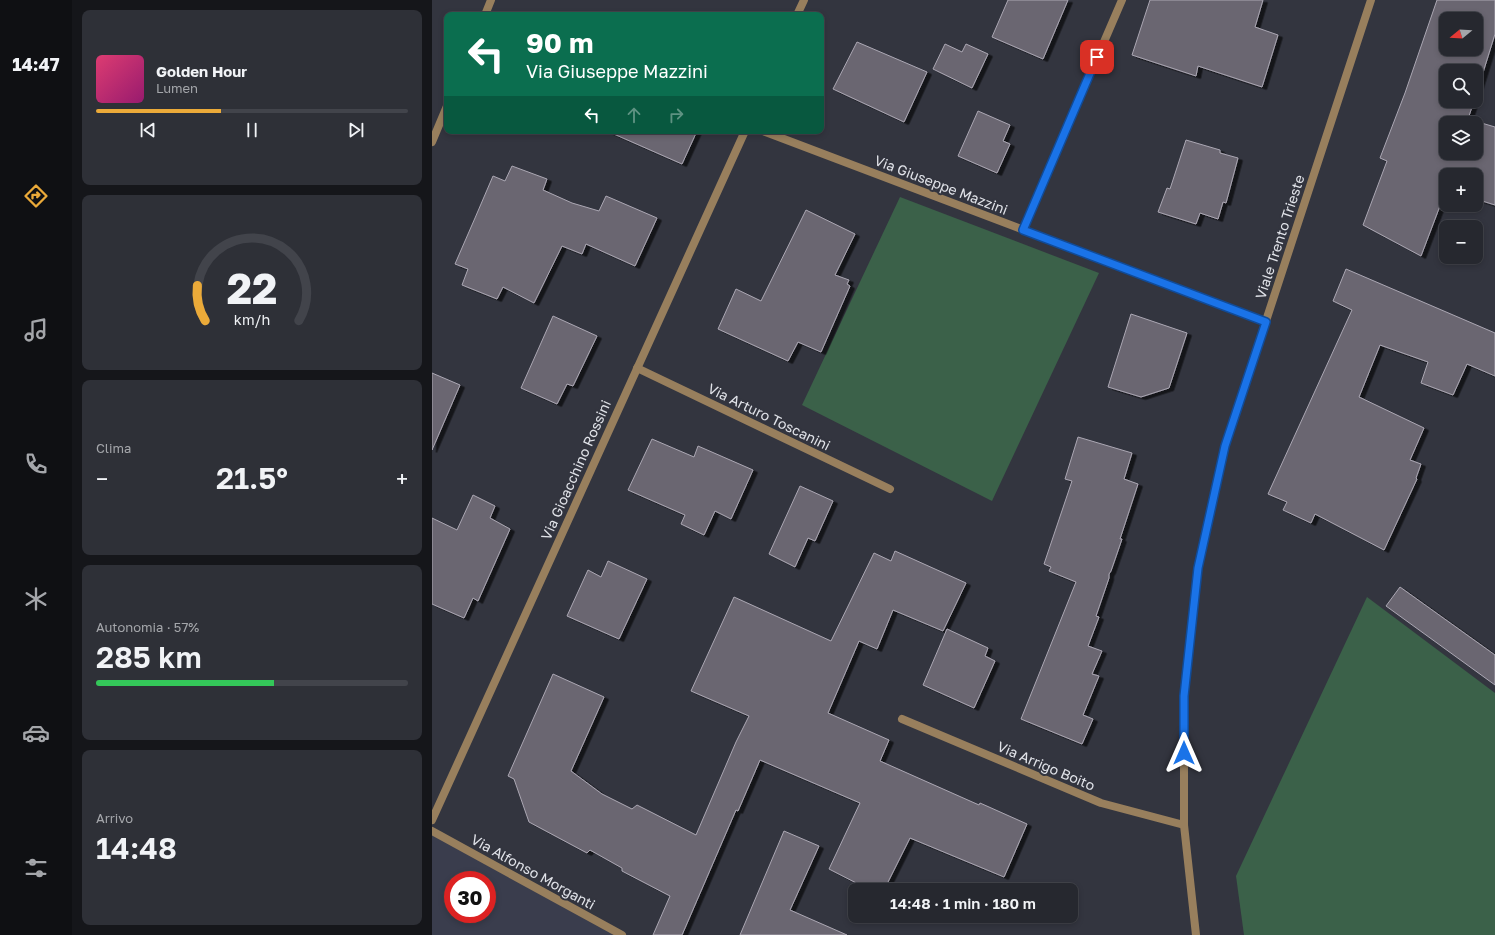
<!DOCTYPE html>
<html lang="it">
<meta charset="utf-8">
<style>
:root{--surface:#26282f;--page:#2e3037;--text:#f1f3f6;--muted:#a4a6aa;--line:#42444b;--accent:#ebaa39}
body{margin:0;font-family:"Golos Text",sans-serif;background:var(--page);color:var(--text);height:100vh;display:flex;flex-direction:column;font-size:15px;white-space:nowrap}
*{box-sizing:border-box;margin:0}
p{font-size:13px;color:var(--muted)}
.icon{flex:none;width:22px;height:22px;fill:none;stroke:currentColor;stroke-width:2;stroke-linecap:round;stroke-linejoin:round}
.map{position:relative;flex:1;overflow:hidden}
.details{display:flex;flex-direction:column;gap:10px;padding:10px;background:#15161a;width:360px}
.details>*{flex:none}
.guide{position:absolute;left:12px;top:12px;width:380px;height:122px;border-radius:8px;box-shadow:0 2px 6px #0003,0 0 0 1px var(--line);background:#0b6e4f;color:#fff;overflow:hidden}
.needle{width:26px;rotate:252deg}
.buttons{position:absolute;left:1007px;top:12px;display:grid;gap:8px}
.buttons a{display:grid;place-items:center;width:44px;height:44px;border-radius:8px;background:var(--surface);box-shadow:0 2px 6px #0003,0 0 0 1px var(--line);font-size:20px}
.speed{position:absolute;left:12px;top:871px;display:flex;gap:8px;font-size:20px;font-weight:700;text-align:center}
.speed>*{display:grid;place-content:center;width:52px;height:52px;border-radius:50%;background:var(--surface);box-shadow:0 2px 6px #0003,0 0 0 1px var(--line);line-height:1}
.speed .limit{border:6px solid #d22;background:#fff;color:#111}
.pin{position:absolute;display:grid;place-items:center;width:34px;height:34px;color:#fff;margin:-17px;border-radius:8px;box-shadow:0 2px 6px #0006}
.me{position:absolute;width:44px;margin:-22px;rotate:0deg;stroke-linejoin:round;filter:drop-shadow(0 0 3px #0008)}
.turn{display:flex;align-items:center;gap:14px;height:84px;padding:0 16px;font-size:18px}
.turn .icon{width:52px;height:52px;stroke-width:2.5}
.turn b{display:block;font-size:28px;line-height:34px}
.lanes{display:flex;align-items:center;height:38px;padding:0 16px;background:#0003;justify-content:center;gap:20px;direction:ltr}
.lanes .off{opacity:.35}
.big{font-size:30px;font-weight:600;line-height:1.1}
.details .tile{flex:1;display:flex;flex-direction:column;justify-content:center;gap:6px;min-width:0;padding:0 14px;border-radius:8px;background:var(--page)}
.details .dial{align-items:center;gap:0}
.dial svg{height:104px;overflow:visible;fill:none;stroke:var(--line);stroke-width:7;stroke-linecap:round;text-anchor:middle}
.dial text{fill:var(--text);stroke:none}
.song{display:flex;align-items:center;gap:12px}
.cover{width:48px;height:48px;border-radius:6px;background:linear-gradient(135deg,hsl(340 70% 55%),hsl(320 70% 35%))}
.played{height:4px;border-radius:2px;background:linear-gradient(90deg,var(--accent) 40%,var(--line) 40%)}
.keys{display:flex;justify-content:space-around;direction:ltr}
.heat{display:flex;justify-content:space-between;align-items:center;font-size:22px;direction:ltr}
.charge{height:6px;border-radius:3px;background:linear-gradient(90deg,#34c759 57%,var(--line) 0)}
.trip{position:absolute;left:416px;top:883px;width:230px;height:40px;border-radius:8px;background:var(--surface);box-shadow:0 2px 6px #0003,0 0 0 1px var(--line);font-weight:600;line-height:40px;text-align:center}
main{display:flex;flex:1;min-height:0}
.tab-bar{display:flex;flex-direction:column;width:72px;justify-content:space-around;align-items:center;background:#0f1013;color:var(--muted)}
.tab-bar .icon{width:28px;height:28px}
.tab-bar .active{color:var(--accent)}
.tab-bar b{font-size:18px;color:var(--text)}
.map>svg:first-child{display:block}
</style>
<main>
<nav class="tab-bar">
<b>14:47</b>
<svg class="icon active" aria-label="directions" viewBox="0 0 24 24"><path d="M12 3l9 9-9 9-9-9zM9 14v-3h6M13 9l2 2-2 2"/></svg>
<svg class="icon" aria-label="music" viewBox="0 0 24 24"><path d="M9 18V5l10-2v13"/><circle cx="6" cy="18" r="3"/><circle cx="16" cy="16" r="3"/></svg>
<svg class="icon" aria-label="phone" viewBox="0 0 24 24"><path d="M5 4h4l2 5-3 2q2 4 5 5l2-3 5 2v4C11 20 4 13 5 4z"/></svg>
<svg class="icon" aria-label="climate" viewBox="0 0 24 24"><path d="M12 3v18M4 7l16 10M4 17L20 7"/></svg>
<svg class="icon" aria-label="car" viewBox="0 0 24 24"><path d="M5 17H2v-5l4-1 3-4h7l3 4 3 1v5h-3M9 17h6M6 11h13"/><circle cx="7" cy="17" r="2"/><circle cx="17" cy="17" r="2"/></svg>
<svg class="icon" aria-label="filters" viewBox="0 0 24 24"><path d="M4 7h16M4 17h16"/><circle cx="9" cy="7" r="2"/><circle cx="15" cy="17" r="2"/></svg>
</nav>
<section class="details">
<div class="tile">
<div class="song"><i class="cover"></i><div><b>Golden Hour</b><p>Lumen</p></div></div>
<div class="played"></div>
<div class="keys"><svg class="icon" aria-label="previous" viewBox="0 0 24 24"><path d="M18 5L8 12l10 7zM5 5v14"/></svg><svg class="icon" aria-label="pause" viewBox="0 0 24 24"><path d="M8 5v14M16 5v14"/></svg><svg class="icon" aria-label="next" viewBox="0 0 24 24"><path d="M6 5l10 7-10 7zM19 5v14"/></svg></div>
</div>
<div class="tile dial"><svg viewBox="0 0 100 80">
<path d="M14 69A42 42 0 1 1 86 69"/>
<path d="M14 69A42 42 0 0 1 8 42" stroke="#ebaa39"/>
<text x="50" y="56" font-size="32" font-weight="700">22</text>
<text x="50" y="72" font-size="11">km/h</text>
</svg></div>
<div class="tile"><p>Clima</p>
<div class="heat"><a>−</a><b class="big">21.5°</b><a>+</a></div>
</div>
<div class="tile"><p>Autonomia · 57%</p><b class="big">285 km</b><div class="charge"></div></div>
<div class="tile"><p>Arrivo</p><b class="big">14:48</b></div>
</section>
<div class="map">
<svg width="1063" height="935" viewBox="0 0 1063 935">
<defs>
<filter id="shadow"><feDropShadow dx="4.5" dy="2.5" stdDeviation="0" flood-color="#0009"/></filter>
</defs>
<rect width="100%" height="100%" fill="#33353f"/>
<path fill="#3a3d4d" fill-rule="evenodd" d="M0,835L182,935H0ZM21,880H55V914H21Z"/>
<g fill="#3b6149">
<path d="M468,197L667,273L560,501L370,405Z"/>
<path d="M935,597L1063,693V935H812L804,876Z"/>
</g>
<g fill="#6a6671" stroke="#aba7b3" fill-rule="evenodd" filter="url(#shadow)">
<path d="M576,0H636L611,59L560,37Z"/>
<path d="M718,0H831L823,27L846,35L830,87L766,66L764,76L700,55Z"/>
<path d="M1005,0H1063V34L1044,95V71H1014V101H1042L1036,119L1063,127V205L1044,199V175H1014V190L989,256L931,225L955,161L948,158L973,93ZM1014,19H1044V49H1014ZM1014,123H1044V153H1014Z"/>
<path d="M425,42L495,72L472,122L401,89Z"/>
<path d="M513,44L530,52L534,44L556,54L540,88L501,69Z"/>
<path d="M546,111L578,125L571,141L578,144L565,173L526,156Z"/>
<path d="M175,131H265L250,164Z"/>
<path d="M754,140L788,150V153L806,158L794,203L791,202L786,219L768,213L764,224L726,212L735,188L738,189Z"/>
<path d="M80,166L115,179L111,190L140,203L167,211L174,196L225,218L203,266L154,244L150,254L130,246L102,303L71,287L65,299L30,285L36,269L23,264L43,218L61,176L73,181Z"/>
<path d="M374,210L423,234L403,275L417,280L415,284L418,286L389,352L366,342L356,361L286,329L304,289L329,301Z"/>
<path d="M914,269L1063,333V376L1035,364L1021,395L989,383L996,362L948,345L927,397L992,428L978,460L989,464L984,478L985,479L952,550L883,514L879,523L851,510L855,502L836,494L920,310L901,301Z"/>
<path d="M699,314L755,333L737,388L709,397L676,387Z"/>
<path d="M121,316L165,336L141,386L135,384L125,404L89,388Z"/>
<path d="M0,373L28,385L0,450Z"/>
<path d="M646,437L700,453L692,479L706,484L688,539H690L679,571L677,574V578L664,616L667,617L656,646L670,651L660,674L667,676L651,715L661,719L650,744L589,719L644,582L617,571L619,567L612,564L640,481L633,479Z"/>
<path d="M220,439L262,457L266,446L321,470L299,519L283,511L272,535L249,524L253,515L196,490Z"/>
<path d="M368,486L401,501L383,541L376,538L363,567L337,554Z"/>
<path d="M41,495L63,506L58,518L78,529L46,601L41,598L32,618L0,604V518L25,530Z"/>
<path d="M463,551L534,583L511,631L461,610L445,649L427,641L396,713L457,740L448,761L547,805L548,803L595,824L572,877L478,838L452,890H438L397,869L428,803L328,760L306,811L304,810L250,935H221L238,896L190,871V868L158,850L155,853L97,822L82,779L76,776L121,674L172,697L139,771L170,794L200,809L205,805L264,835L304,742L317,716L259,691L302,597L399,641L442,553L459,561Z"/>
<path d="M176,561L215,579L187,639L135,616L156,570L169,577Z"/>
<path d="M968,587L1063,655V685L954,606Z"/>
<path d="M515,629L556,648L553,656L563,661L542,708L491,685Z"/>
<path d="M352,831L387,846L358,910L415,935H308Z"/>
</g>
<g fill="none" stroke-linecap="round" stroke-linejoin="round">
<g stroke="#987f5d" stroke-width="8">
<path d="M53,15L59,0"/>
<path d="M365,15L372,0"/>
<path d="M331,131L834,322"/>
<path d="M0,142L15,106"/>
<path d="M591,230L690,0"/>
<path d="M205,368L458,489"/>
<path d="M470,719L669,803L752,825"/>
<path d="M0,820L313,131"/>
<path d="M0,831L190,935"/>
<path d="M764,935L752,825V696L766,568L793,446L939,0"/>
</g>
</g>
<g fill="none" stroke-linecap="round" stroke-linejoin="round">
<g stroke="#114b97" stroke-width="10">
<path id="route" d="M665,57L591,230L834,322L793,446L766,568L752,696V753"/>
</g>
<use href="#route" stroke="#1a73e8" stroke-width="7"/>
</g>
<g text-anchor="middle" stroke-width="4" stroke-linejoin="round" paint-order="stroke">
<g font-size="14" fill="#e1e3e9" stroke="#33353f">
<text transform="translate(509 185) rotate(21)" y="5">Via Giuseppe Mazzini</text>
<text transform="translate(848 237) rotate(-72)" y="5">Viale Trento Trieste</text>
<text transform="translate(337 417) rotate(26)" y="5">Via Arturo Toscanini</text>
<text transform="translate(144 470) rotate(-66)" y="5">Via Gioacchino Rossini</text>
<text transform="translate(614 766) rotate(23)" y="5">Via Arrigo Boito</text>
<text transform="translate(101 872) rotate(29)" y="5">Via Alfonso Morganti</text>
</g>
</g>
</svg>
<div class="buttons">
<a><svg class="needle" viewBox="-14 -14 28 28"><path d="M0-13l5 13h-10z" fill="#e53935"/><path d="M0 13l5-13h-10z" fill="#a4a6aa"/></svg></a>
<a><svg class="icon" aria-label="search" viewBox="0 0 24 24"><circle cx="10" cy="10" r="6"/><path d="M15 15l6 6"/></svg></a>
<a><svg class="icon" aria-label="layers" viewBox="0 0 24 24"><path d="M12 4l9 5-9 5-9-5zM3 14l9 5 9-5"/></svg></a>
<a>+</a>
<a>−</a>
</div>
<div class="speed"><div class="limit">30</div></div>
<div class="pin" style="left:665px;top:57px;background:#d93025"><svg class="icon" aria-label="arrive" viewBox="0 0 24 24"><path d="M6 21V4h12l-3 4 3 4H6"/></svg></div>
<svg class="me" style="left:752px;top:753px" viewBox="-20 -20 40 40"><path d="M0-17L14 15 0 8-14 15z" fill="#1a73e8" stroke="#fff" stroke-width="4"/></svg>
<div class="trip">14:48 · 1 min · 180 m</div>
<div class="guide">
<div class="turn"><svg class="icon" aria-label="left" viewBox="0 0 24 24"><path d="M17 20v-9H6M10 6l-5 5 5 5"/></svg><div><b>90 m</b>Via Giuseppe Mazzini</div></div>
<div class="lanes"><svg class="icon" aria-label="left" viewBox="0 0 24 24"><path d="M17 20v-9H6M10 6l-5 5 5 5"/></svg><svg class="icon off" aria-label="ahead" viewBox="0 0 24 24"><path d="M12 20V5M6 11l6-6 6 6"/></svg><svg class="icon off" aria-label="right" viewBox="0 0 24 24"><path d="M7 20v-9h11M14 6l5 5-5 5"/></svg></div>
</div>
</div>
</main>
